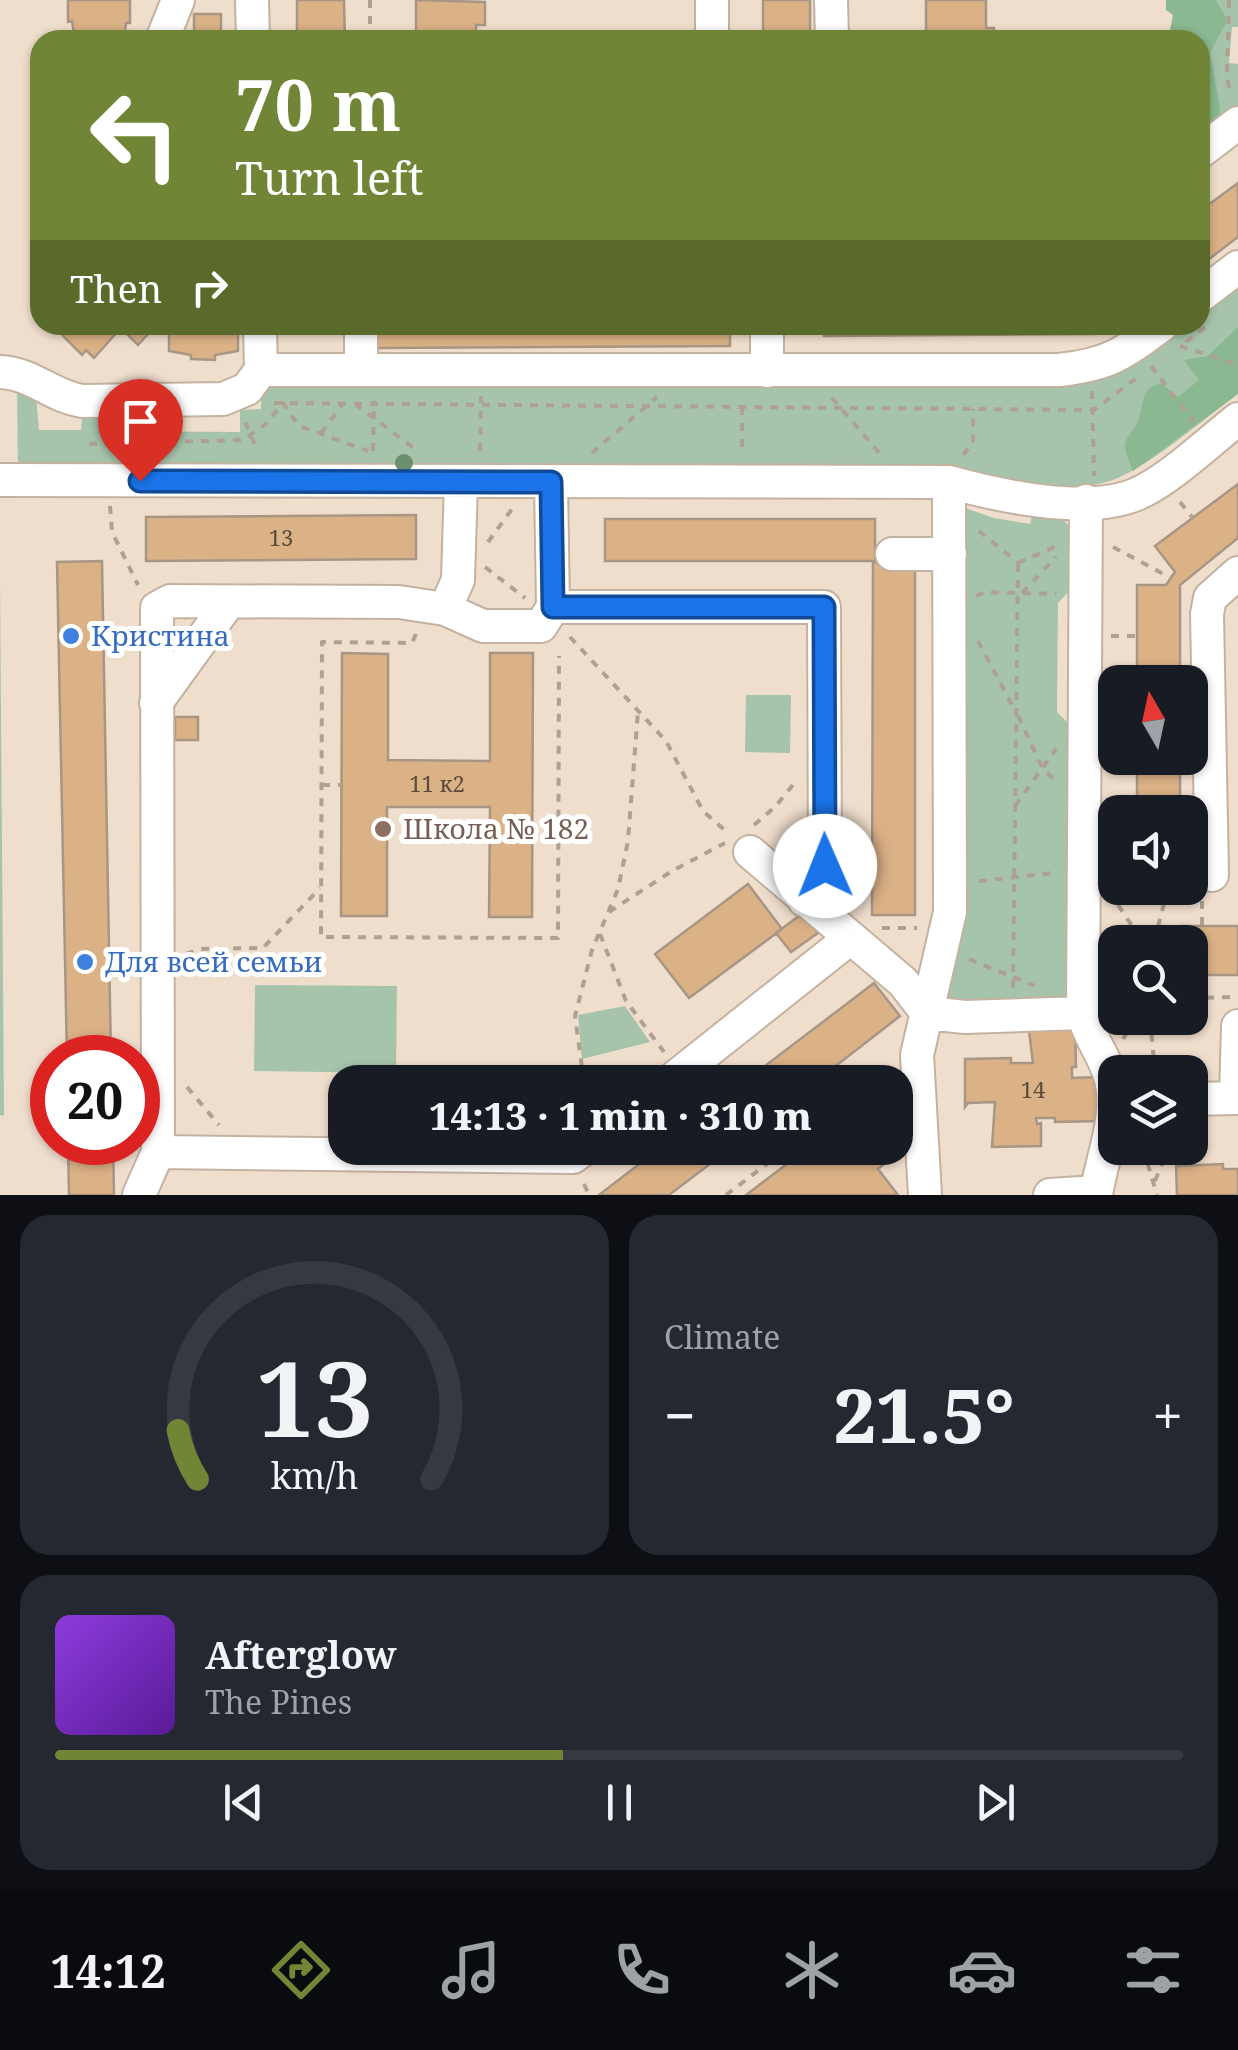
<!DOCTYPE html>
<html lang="en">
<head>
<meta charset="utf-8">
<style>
	body { margin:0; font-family:"Noto Serif",serif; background:#242831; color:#f1f3f6; height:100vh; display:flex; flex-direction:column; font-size:38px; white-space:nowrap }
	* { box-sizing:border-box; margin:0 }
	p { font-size:32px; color:#9ea1a6 }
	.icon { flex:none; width:55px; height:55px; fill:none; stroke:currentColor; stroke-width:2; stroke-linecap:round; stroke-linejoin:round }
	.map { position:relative; height:1195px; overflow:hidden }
	.sheet { display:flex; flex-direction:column; gap:20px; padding:20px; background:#0d0f14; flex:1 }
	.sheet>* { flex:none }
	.top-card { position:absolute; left:30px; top:30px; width:1180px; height:305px; border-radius:30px; box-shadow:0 2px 8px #0004; background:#718536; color:#fff; overflow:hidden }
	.needle { width:65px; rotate:351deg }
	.controls { position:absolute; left:1098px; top:665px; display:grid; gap:20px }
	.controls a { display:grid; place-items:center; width:110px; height:110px; border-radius:20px; background:#171b24; box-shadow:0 2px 8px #0004; font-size:50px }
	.speed { position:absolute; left:30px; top:1035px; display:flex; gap:20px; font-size:50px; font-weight:700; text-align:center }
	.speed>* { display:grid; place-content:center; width:130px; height:130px; border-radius:50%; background:#171b24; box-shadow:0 2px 8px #0004; line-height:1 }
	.speed .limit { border:15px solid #d22; background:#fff; color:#111 }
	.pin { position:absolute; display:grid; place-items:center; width:85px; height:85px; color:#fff; margin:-102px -42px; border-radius:50% 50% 50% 0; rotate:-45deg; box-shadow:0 0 10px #0007 }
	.pin .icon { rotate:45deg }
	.me { position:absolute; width:110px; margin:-55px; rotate:359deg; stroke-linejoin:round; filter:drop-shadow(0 0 8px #0008) }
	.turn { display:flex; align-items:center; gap:35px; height:210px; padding:0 40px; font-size:45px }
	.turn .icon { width:130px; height:130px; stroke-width:2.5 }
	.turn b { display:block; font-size:70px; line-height:85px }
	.then { display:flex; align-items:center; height:95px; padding:0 40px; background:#0003; gap:20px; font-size:38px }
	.big { font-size:75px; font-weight:800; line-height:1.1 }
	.sheet .tile { flex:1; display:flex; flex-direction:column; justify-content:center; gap:15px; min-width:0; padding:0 35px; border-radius:30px; background:#242831 }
	.sheet .dial { align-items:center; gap:0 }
	.dial svg { height:260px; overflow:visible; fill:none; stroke:#363941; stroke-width:7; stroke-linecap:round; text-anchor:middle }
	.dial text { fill:#f1f3f6; stroke:none }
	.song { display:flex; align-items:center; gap:30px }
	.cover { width:120px; height:120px; border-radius:15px; background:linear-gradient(135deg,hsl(270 70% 55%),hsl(270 70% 35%)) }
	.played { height:10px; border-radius:5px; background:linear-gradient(90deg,#718536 45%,#363941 45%) }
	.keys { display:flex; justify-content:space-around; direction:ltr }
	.heat { display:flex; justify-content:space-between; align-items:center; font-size:55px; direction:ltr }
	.sheet .tiles { flex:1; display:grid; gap:20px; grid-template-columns:1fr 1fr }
	.tile:last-child { grid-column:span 2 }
	.trip { position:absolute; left:328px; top:1065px; width:585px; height:100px; border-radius:30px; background:#171b24; box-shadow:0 2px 8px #0004; font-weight:800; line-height:100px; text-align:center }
	.tab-bar { display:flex; height:160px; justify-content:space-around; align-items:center; background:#090b0e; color:#9ea1a6 }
	.tab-bar .icon { width:70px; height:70px }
	.tab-bar .active { color:#718536 }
	.tab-bar b { font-size:45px; color:#f1f3f6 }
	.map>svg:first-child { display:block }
	.green { fill:#a6c4ab }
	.forest { fill:#89b891 }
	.building { fill:#dbb186; stroke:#a79686; stroke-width:2.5 }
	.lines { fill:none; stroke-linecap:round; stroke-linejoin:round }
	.minor-casing { stroke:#c4b2a1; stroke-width:36 }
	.path { stroke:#aea093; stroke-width:4; stroke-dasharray:8 8; stroke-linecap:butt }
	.minor { stroke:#fff; stroke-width:32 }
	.tree { fill:#6c906d }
	.route-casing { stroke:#114b97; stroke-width:25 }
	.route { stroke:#1a73e8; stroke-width:18 }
	.shop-dot { fill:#3f7fe0; stroke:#fff; stroke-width:4 }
	.education-dot { fill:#8d6e63; stroke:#fff; stroke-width:4 }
	.labels { text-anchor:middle; stroke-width:10; stroke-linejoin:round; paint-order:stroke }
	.number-label { font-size:22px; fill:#594a3a }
	.shop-label { font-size:28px; fill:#366cbe; stroke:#fff; text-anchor:start }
	.education-label { font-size:28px; fill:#785e54; stroke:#fff; text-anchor:start }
</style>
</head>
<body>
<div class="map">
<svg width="1238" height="1195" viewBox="0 0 1238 1195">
	<rect width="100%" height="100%" fill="#f0decd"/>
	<path class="green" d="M1216 0H1238V27H1232L1229 63 1238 64V110L1219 125 1210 53 1228 20Z
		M1238 278V394C1203 419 1149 468 1110 481 1061 496 1005 478 957 468L18 473 17 386 36 396 39 430H81L82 417 114 416V431L240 432V410L261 409V378L1059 377 1176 325H1200V307Z
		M954 504 994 518 1030 524 1033 510 1062 518 1071 529 1074 586 1058 603 1057 712 1073 728 1070 999 938 1003Z
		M0 575 4 1116 0 1115Z
		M746 695H791L790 753 745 752Z
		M255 985 397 986 396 1073 254 1071Z
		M625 1006 650 1042 582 1059 578 1015Z"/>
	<path class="forest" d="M1166 0H1216L1228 20 1210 53 1220 108 1219 125 1200 140V40H1168L1173 15 1166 10Z
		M1238 327V394L1133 471C1130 463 1125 454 1125 446 1126 436 1133 432 1137 423 1145 407 1138 389 1161 383L1178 397 1199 380 1184 360 1208 356Z"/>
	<path class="building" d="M68 0H130V23H126L125 34H99V40H75L72 21 68 22Z
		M297 0H344L345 40H297Z
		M416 0 485 2V25H476V40H416Z
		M763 0H810V40H763Z
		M926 0H986V28H994V40H937V35H926Z
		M194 14H221V39H194Z
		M1238 183V237L1200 266V211Z
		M61 325H232V331H238V351L215 355V360L191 359V355L169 351V333L151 331 138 345 121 328 94 358 86 350 82 355 65 338 61 333 65 329Z
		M377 325H730V346L377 348Z
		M824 325H1093L1094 334 824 336Z
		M1238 484V538L1180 585V682H1137V585H1166L1175 572 1155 546Z
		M416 515V559L146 561V517Z
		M605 519H875V562H915V915H872L873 561H605Z
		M102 561 111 1058H67L57 562Z
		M342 653 388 654V760L490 761V653H533L532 917H489L490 807H387V916H341Z
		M175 717H198V740H175Z
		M1137 758H1180V812H1137Z
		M748 884 782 929 689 998 655 954Z
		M803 913 818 933 791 952 776 933Z
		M1182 926H1238V975H1190V942H1171V932H1182Z
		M874 983 900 1016 815 1082H744Z
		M1075 1022 1076 1067H1072V1078L1098 1077 1102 1121 1055 1122V1118H1036L1037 1124 1041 1123V1146L992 1147 995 1102 968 1103 965 1107V1059L1011 1058V1063H1033L1028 1023Z
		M895 1104 911 1127 912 1141 878 1169 898 1195H746L808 1148H895Z
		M68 1142H113L114 1195H69Z
		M660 1148H731L669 1195H599Z
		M1223 1164V1169H1238V1195H1177L1176 1166Z"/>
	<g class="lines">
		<g class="minor-casing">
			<path id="minor" d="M252 0 253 40
				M712 0V40
				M831 0 832 40
				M162 40 178 0
				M1200 152 1238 123
				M1200 296 1238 267
				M361 325V369
				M767 325V371
				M261 370H1059C1108 365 1123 354 1162 325
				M0 372C32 373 51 396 82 401L223 399 247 389 261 370 260 325
				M0 480 949 482C1000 496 1089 516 1139 493 1170 479 1210 441 1238 419
				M1086 501 1083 1013C1088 1037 1105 1055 1111 1079 1120 1118 1102 1156 1096 1195
				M892 554H950
				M553 607H824L825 866 818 886 804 900
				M445 609 458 580 461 481
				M156 703 229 602
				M750 852 903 982 927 1013 965 1017 1083 1013
				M1212 875 1207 614 1210 598 1238 573
				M1084 878 1115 876
				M669 1082 849 939
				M1236 1098 1238 1026
				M1190 1099 1238 1098
				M158 1152 573 1157 585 1148
				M139 1195 158 1152 157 608 170 601 399 602 445 609 483 626H541L553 607 551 482
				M925 1195 917 1055 950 912 949 482
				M1050 1195 1096 1192"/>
		</g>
		<path class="path" d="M1229 0 1227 78 1231 95
			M370 40V0
			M809 325V341
			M1186 342 1210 323
			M1180 346 1238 365
			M1151 366 1194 422
			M1092 391 1094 476
			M832 398 881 455
			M274 403 1094 410 1138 377
			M355 404 419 452
			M742 407V452
			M245 422 257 450
			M321 433 342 405
			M89 444 243 440 266 424 283 403 299 426 368 451
			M373 451 374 401
			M480 451 481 396
			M116 453 124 429
			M592 453 657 397
			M963 455 973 443V409
			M1180 502 1193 518
			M110 506 112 532 138 585
			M979 531 1018 563
			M488 542 512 509
			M1113 547 1171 578
			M1018 563 1059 545
			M485 567 525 598
			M1022 593 1056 557
			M976 596 985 592 1056 594
			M416 634 412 643 322 642 321 937 558 938 559 656
			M1111 636H1137
			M570 637 666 741 703 811 729 834
			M978 641 1013 707
			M1018 716 1042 767 1055 781
			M322 785H342
			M1015 806 1056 749
			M1112 808H1137
			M754 825 775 807 796 781
			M979 881 1054 873
			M1202 901V926
			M1118 905 1143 942
			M609 912 672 871 725 843
			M882 928H917
			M600 934 626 1001 664 1052
			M1154 942 1168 888
			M186 954 200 949 263 948 320 888
			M969 959 1035 986
			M1013 988 1018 563
			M1190 998 1233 997
			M1150 1018 1155 1072
			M1123 1039 1136 1018
			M584 1082 575 1016 592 950 618 889 628 841 638 711
			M873 1082 889 1070
			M187 1087 219 1125
			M1143 1148 1157 1195
			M1155 1181 1164 1159 1163 1148
			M584 1184 589 1195
			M726 1195 788 1148"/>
		<use href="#minor" class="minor"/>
	</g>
	<circle class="tree" cx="404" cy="463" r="9"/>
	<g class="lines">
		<g class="route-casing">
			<path id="route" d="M140 481 551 482 553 607H824L825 866"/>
		</g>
		<use href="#route" class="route"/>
	</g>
	<g class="shop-dot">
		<circle cx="71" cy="636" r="10"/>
		<circle cx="85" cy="962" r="10"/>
	</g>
	<circle class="education-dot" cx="383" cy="829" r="10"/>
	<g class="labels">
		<g class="number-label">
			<text x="281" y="546">13</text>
			<text x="437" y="792">11 к2</text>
			<text x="1033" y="1098">14</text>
		</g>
		<g class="shop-label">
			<text x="91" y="646">Кристина</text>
			<text x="105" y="972">Для всей семьи</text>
		</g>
		<g class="education-label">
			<text x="403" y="839">Школа № 182</text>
		</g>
	</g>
</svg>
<div class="controls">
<a><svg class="needle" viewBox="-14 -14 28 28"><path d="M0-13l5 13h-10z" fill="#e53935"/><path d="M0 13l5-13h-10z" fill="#9ea1a6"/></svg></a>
<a><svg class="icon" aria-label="sound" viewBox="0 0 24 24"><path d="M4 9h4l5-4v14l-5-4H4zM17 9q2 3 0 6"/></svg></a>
<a><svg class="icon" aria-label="search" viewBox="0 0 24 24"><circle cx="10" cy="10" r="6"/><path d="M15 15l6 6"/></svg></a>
<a><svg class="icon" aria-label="layers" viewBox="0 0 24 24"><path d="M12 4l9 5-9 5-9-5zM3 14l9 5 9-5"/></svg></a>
</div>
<div class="speed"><div class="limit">20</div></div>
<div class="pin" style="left:140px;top:481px;background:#d93025"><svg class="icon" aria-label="arrive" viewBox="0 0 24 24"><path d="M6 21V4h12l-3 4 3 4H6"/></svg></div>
<svg class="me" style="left:825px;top:866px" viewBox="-20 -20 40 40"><circle r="19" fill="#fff"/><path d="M0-13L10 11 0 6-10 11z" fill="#1a73e8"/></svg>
<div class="trip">14:13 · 1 min · 310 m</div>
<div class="top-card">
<div class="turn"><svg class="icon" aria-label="left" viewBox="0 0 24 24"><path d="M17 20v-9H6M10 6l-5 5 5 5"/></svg><div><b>70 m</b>Turn left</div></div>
<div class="then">Then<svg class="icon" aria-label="right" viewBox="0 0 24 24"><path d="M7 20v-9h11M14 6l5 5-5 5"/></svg></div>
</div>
</div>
<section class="sheet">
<div class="tiles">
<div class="tile dial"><svg viewBox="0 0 100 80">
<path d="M14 69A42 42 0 1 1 86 69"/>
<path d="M14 69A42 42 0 0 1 8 54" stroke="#718536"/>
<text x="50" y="56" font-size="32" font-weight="700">13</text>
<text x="50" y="72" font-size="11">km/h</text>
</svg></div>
<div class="tile"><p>Climate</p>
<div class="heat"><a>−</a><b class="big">21.5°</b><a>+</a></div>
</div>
<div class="tile">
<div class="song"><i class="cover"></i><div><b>Afterglow</b><p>The Pines</p></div></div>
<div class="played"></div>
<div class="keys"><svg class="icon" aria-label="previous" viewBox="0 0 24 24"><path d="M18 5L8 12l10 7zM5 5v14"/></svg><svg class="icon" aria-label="pause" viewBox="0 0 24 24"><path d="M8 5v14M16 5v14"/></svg><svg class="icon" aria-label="next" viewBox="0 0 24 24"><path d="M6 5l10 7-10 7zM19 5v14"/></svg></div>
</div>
</div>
</section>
<nav class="tab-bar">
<b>14:12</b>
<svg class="icon active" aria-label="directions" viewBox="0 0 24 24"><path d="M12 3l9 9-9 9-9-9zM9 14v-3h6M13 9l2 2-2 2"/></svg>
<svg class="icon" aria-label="music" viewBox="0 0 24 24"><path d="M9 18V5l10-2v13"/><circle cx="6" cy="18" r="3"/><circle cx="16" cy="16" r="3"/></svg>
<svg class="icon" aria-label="phone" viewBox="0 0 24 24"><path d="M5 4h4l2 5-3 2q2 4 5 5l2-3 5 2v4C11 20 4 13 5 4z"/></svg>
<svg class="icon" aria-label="climate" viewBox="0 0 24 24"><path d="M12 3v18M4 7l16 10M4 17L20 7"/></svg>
<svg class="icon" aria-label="car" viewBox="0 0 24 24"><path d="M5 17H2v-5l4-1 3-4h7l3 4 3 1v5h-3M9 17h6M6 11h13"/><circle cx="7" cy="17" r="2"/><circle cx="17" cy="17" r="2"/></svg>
<svg class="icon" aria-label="filters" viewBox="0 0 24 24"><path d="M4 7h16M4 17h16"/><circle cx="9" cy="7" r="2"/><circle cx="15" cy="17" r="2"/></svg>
</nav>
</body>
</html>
